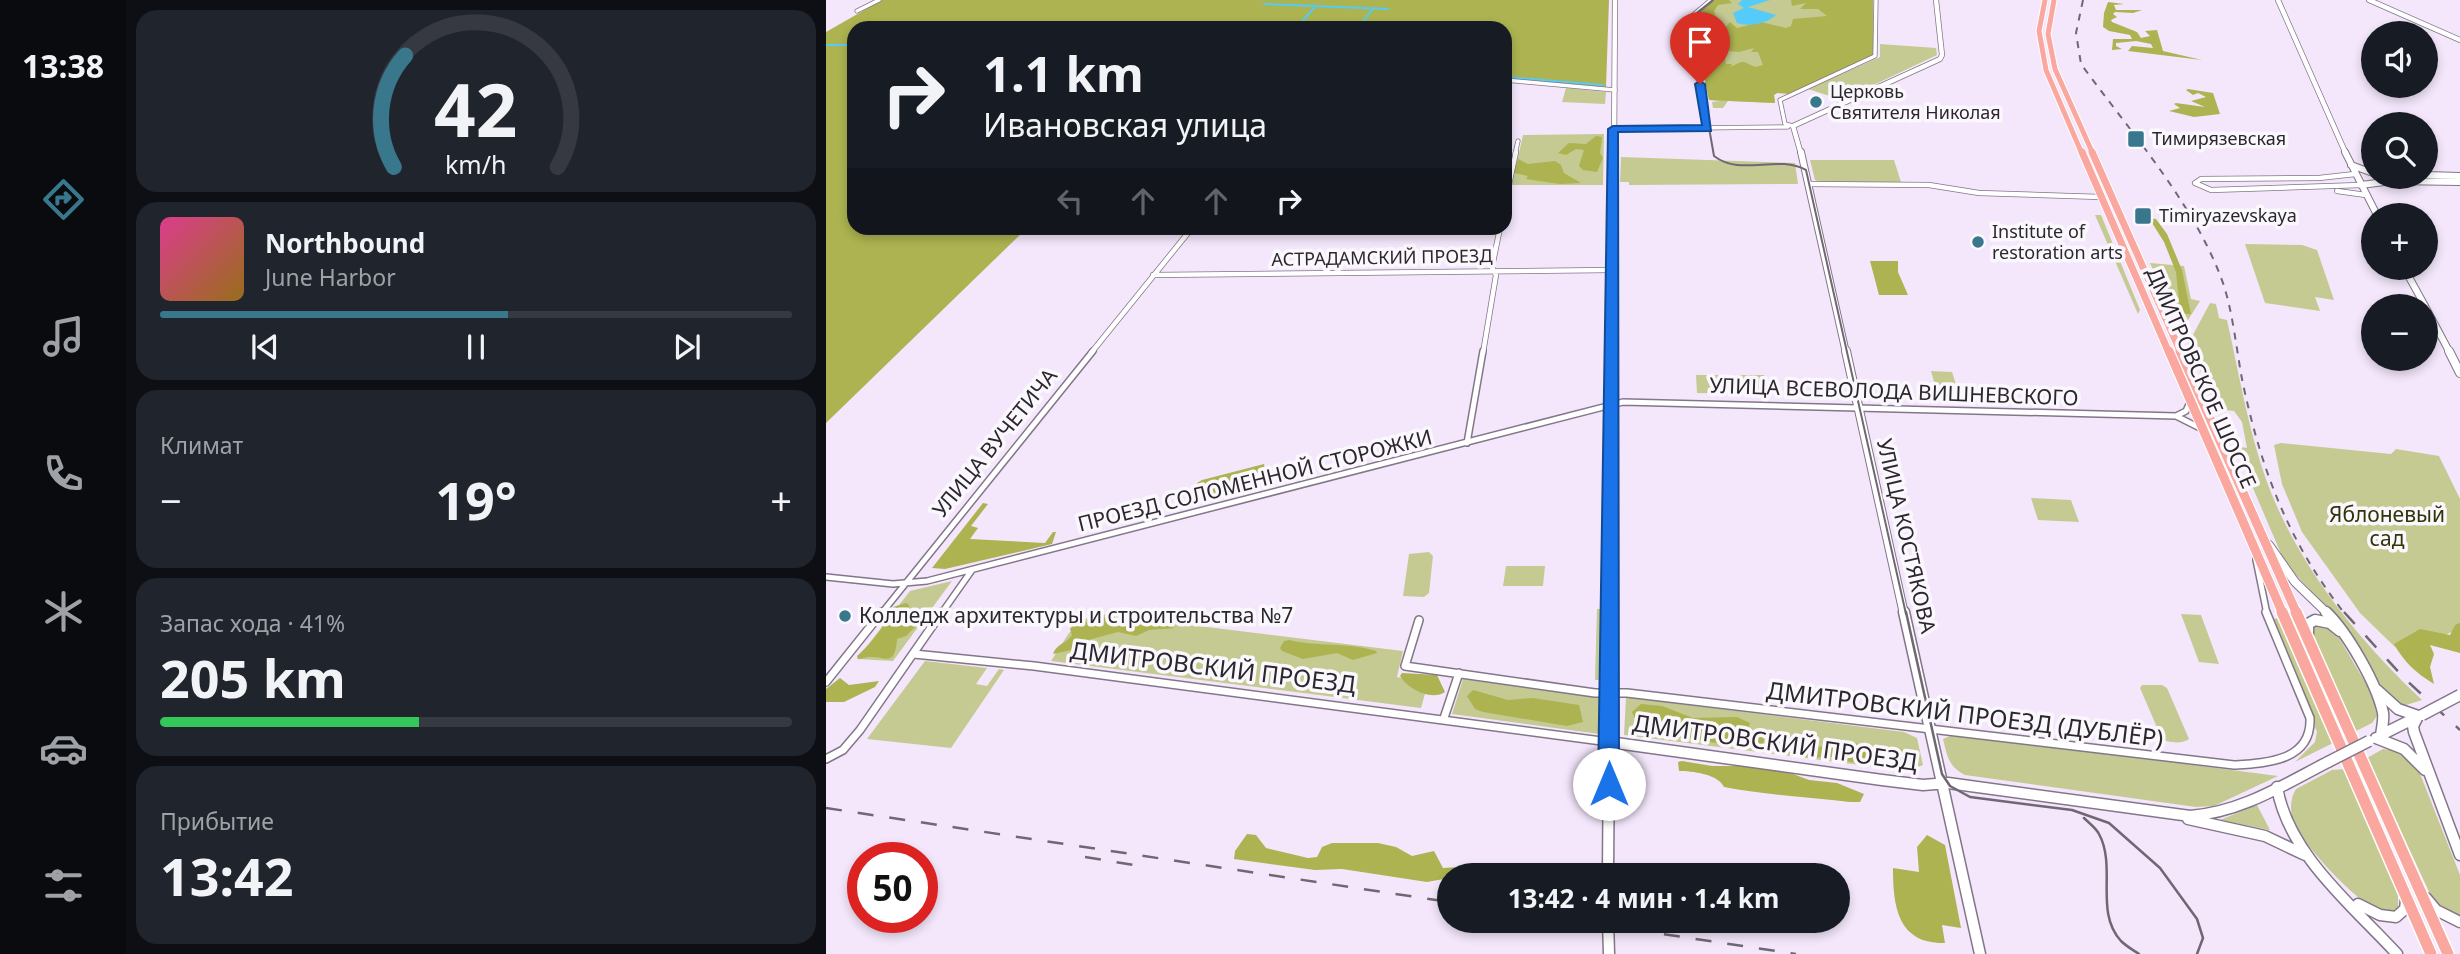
<!DOCTYPE html>
<html lang="ru">
<head>
<meta charset="utf-8">
<style>
	body { margin:0; font-family:"Noto Sans",sans-serif; background:#20242c; color:#f1f3f6; height:100vh; display:flex; flex-direction:column; font-size:26px; white-space:nowrap }
	* { box-sizing:border-box; margin:0 }
	p { font-size:23px; color:#9ea1a6 }
	.icon { flex:none; width:38px; height:38px; fill:none; stroke:currentColor; stroke-width:2; stroke-linecap:round; stroke-linejoin:round }
	.map { position:relative; flex:1; overflow:hidden }
	.drawer { display:flex; flex-direction:column; gap:10px; padding:10px; background:#0d0f14; width:700px }
	.drawer>* { flex:none }
	.guide { position:absolute; left:21px; top:21px; width:665px; height:214px; border-radius:21px; box-shadow:0 4px 10px #0003; background:#171b24; color:#f1f3f6; overflow:hidden }
	.tools { position:absolute; left:1535px; top:21px; display:grid; gap:14px }
	.tools a { display:grid; place-items:center; width:77px; height:77px; border-radius:50%; background:#171b24; box-shadow:0 4px 10px #0003; font-size:35px }
	.speed { position:absolute; left:21px; top:842px; display:flex; gap:14px; font-size:35px; font-weight:700; text-align:center }
	.speed>* { display:grid; place-content:center; width:91px; height:91px; border-radius:50%; background:#171b24; box-shadow:0 4px 10px #0003; line-height:1 }
	.speed .limit { border:10px solid #d22; background:#fff; color:#111 }
	.pin { position:absolute; display:grid; place-items:center; width:60px; height:60px; color:#fff; margin:-72px -30px; border-radius:50% 50% 50% 0; rotate:-45deg; box-shadow:0 0 7px #0007 }
	.pin .icon { rotate:45deg }
	.me { position:absolute; width:77px; margin:-38px; rotate:0deg; stroke-linejoin:round; filter:drop-shadow(0 0 5px #0008) }
	.turn { display:flex; align-items:center; gap:24px; height:147px; padding:0 21px; font-size:32px }
	.turn .icon { width:91px; height:91px; stroke-width:2.5 }
	.turn b { display:block; font-size:49px; line-height:60px }
	.lanes { display:flex; align-items:center; height:66px; padding:0 21px; background:#0003; justify-content:center; gap:35px; direction:ltr }
	.lanes .off { opacity:.35 }
	.big { font-size:52px; font-weight:700; line-height:1.1 }
	.drawer .widget { flex:1; display:flex; flex-direction:column; justify-content:center; gap:10px; min-width:0; padding:0 24px; border-radius:21px; background:#20242c }
	.drawer .dial { align-items:center; gap:0 }
	.dial svg { height:182px; overflow:visible; fill:none; stroke:#363941; stroke-width:7; stroke-linecap:round; text-anchor:middle }
	.dial text { fill:#f1f3f6; stroke:none }
	.song { display:flex; align-items:center; gap:21px }
	.cover { width:84px; height:84px; border-radius:10px; background:linear-gradient(135deg,hsl(330 70% 55%),hsl(40 70% 35%)) }
	.played { height:7px; border-radius:4px; background:linear-gradient(90deg,#38778c 55%,#363941 55%) }
	.keys { display:flex; justify-content:space-around; direction:ltr }
	.heat { display:flex; justify-content:space-between; align-items:center; font-size:38px; direction:ltr }
	.charge { height:10px; border-radius:5px; background:linear-gradient(90deg,#34c759 41%,#363941 0) }
	.trip { position:absolute; left:611px; top:863px; width:413px; height:70px; border-radius:35px; background:#171b24; box-shadow:0 4px 10px #0003; font-weight:700; line-height:70px; text-align:center }
	main { display:flex; flex:1; min-height:0 }
	.menu { display:flex; flex-direction:column; width:126px; justify-content:space-around; align-items:center; background:#090b0e; color:#9ea1a6 }
	.menu .icon { width:49px; height:49px }
	.menu .selected { color:#38778c }
	.menu b { font-size:32px; color:#f1f3f6 }
	.map>svg:first-child { display:block }
	.green { fill:#c4ca92 }
	.forest { fill:#acb350; fill-rule:evenodd }
	.water { fill:#54cbf9 }
	.lines { fill:none; stroke-linecap:round; stroke-linejoin:round }
	.stream { stroke:#54cbf9; stroke-width:2 }
	.street-far3-casing { stroke:#837689; stroke-width:5 }
	.street-far2-casing { stroke:#837689; stroke-width:6 }
	.street-far1-casing { stroke:#837689; stroke-width:8 }
	.street-casing { stroke:#837689; stroke-width:10 }
	.secondary-far3-casing { stroke:#837689; stroke-width:6 }
	.secondary-far2-casing { stroke:#837689; stroke-width:8 }
	.secondary-far1-casing { stroke:#837689; stroke-width:10 }
	.secondary-casing { stroke:#837689; stroke-width:13 }
	.primary-far3-casing { stroke:#fff; stroke-width:7 }
	.primary-far2-casing { stroke:#fff; stroke-width:9 }
	.primary-far1-casing { stroke:#fff; stroke-width:11 }
	.primary-casing { stroke:#fff; stroke-width:14 }
	.street-far3 { stroke:#fff; stroke-width:3.5 }
	.street-far2 { stroke:#fff; stroke-width:4.5 }
	.street-far1 { stroke:#fff; stroke-width:5 }
	.street { stroke:#fff; stroke-width:7 }
	.secondary-far3 { stroke:#fff; stroke-width:4.5 }
	.secondary-far2 { stroke:#fff; stroke-width:6 }
	.secondary-far1 { stroke:#fff; stroke-width:8 }
	.secondary { stroke:#fff; stroke-width:10 }
	.primary-far3 { stroke:#faa79f; stroke-width:5 }
	.primary-far2 { stroke:#faa79f; stroke-width:7 }
	.primary-far1 { stroke:#faa79f; stroke-width:9 }
	.primary { stroke:#faa79f; stroke-width:11 }
	.tram-far1 { stroke:#6f6873; stroke-width:2 }
	.tram { stroke:#6f6873; stroke-width:2.5 }
	.rail-far1 { stroke:#6f6873; stroke-width:2; stroke-dasharray:7 7; stroke-linecap:butt }
	.rail { stroke:#6f6873; stroke-width:2.5; stroke-dasharray:16 16; stroke-linecap:butt }
	.secondary-bridge-casing { stroke:#837689; stroke-width:13; stroke-linecap:butt }
	.secondary-bridge { stroke:#fff; stroke-width:10 }
	.route { fill:#1a73e8; stroke:#114b97; stroke-width:2 }
	.poi-dot { fill:#38778c; stroke:#fbf8fd; stroke-width:2.5 }
	.labels { text-anchor:middle; stroke-width:7; stroke-linejoin:round; paint-order:stroke }
	.far-poi-label { font-size:18px; fill:#2c272e; stroke:#fbf8fd; text-anchor:start }
	.far-street-label { font-size:18px; fill:#2c272e; stroke:#fbf8fd }
	.street-label { font-size:21px; fill:#2c272e; stroke:#fbf8fd }
	.park-label { font-size:21px; fill:#313409; stroke:#fbf8fd }
	.poi-label { font-size:21px; fill:#2c272e; stroke:#fbf8fd; text-anchor:start }
	.near-street-label { font-size:24px; fill:#2c272e; stroke:#fbf8fd }
</style>
</head>
<body>
<main>
<nav class="menu">
<b>13:38</b>
<svg class="icon selected" aria-label="directions" viewBox="0 0 24 24"><path d="M12 3l9 9-9 9-9-9zM9 14v-3h6M13 9l2 2-2 2"/></svg>
<svg class="icon" aria-label="music" viewBox="0 0 24 24"><path d="M9 18V5l10-2v13"/><circle cx="6" cy="18" r="3"/><circle cx="16" cy="16" r="3"/></svg>
<svg class="icon" aria-label="phone" viewBox="0 0 24 24"><path d="M5 4h4l2 5-3 2q2 4 5 5l2-3 5 2v4C11 20 4 13 5 4z"/></svg>
<svg class="icon" aria-label="climate" viewBox="0 0 24 24"><path d="M12 3v18M4 7l16 10M4 17L20 7"/></svg>
<svg class="icon" aria-label="car" viewBox="0 0 24 24"><path d="M5 17H2v-5l4-1 3-4h7l3 4 3 1v5h-3M9 17h6M6 11h13"/><circle cx="7" cy="17" r="2"/><circle cx="17" cy="17" r="2"/></svg>
<svg class="icon" aria-label="filters" viewBox="0 0 24 24"><path d="M4 7h16M4 17h16"/><circle cx="9" cy="7" r="2"/><circle cx="15" cy="17" r="2"/></svg>
</nav>
<section class="drawer">
<div class="widget dial"><svg viewBox="0 0 100 80">
<path d="M14 69A42 42 0 1 1 86 69"/>
<path d="M14 69A42 42 0 0 1 19 20" stroke="#38778c"/>
<text x="50" y="56" font-size="32" font-weight="700">42</text>
<text x="50" y="72" font-size="11">km/h</text>
</svg></div>
<div class="widget">
<div class="song"><i class="cover"></i><div><b>Northbound</b><p>June Harbor</p></div></div>
<div class="played"></div>
<div class="keys"><svg class="icon" aria-label="previous" viewBox="0 0 24 24"><path d="M18 5L8 12l10 7zM5 5v14"/></svg><svg class="icon" aria-label="pause" viewBox="0 0 24 24"><path d="M8 5v14M16 5v14"/></svg><svg class="icon" aria-label="next" viewBox="0 0 24 24"><path d="M6 5l10 7-10 7zM19 5v14"/></svg></div>
</div>
<div class="widget"><p>Климат</p>
<div class="heat"><a>−</a><b class="big">19°</b><a>+</a></div>
</div>
<div class="widget"><p>Запас хода · 41%</p><b class="big">205 km</b><div class="charge"></div></div>
<div class="widget"><p>Прибытие</p><b class="big">13:42</b></div>
</section>
<div class="map">
<svg width="1634" height="954" viewBox="0 0 1634 954">
	<rect width="100%" height="100%" fill="#f4e7fc"/>
	<path class="green" d="M888 0H1047V55L965 94 951 93 948 95 949 103 902 101 897 108H887L886 102 894 101 883 100 868 26 874 10Z
		M1054 44 1110 48 1111 55 1016 100 982 89 1054 57Z
		M740 88 780 92 779 104 736 102Z
		M778 134 777 185H686L697 135Z
		M795 157 969 163 972 184 803 185V182H794Z
		M984 160H1068L1075 182H993L989 180Z
		M1269 215H1275L1314 310 1312 314Z
		M1419 244 1476 245 1491 250 1508 300 1489 297 1494 311 1439 303Z
		M1324 263 1358 266 1365 299 1374 301 1357 328H1354Z
		M1384 303 1390 304 1393 318 1401 320C1414 378 1424 440 1446 495 1478 573 1535 643 1596 700L1577 706 1560 696 1534 650 1506 612 1464 569 1456 556 1409 446 1421 448 1416 422 1408 411 1392 409 1362 344Z
		M1105 371 1126 372 1135 400H1113Z
		M870 375H938L940 394 871 393Z
		M1455 443 1565 454 1570 449 1613 456 1634 499V628L1584 652 1569 647 1534 613 1476 532 1456 484 1448 445Z
		M1205 498 1245 500 1253 522 1212 520Z
		M603 552 607 556 603 593 598 597 577 596 583 554Z
		M680 566H719L717 586H677Z
		M126 581 67 661 31 659 84 591Z
		M771 609H779L777 680H769Z
		M267 613 577 651 571 677 602 683 595 708 225 661 243 633Z
		M1355 614 1375 615 1393 664 1373 662Z
		M1450 618 1455 621 1507 743 1469 762 1489 742 1491 732 1447 620Z
		M1492 623 1509 631 1546 694 1551 716 1546 723 1530 731 1485 631 1487 624Z
		M99 661 161 668 150 684 161 686 173 669 178 670 125 748 41 739Z
		M637 679 771 697 776 700 775 731 773 734 626 714Z
		M1316 685H1336L1341 688 1363 739C1357 744 1342 743 1336 739L1314 688Z
		M800 697 1078 732 1091 738 1097 765 1082 771 798 735Z
		M1128 734 1452 776 1388 806 1370 807 1139 775C1123 767 1121 756 1117 739Z
		M1557 749 1574 751 1591 766 1634 875V918L1615 909 1605 896 1541 758Z
		M1519 769 1572 892V908C1568 911 1563 913 1557 912 1536 909 1473 841 1467 820 1464 810 1464 798 1470 789L1506 770Z
		M1431 805 1444 830 1394 820Z"/>
	<path class="forest" d="M56 0H783L780 87 679 78V28H28V228H201L0 423V32Z
		M888 0H903L906 3 892 5 888 11 890 17 879 26 897 30 904 22 911 28 935 22 960 28 965 26 967 19 1001 16 992 9H974L980 3 966 6 965 0H1047V55L965 94 951 93 948 95 949 103 883 100 868 26 869 16ZM886 44 901 51 913 52 928 48 925 52H932L937 65 929 67C917 62 919 59 905 67L906 64H900L898 53 881 56 880 46Z
		M1282 2 1298 4 1288 5 1290 10H1316L1307 13 1289 12 1287 14 1291 17 1285 20 1286 22 1311 32 1315 38 1324 36 1319 31 1331 30 1337 51 1376 60 1302 51 1306 46 1327 48 1325 44 1310 41 1290 43V46L1296 49 1286 50 1287 39H1306L1304 35 1283 31 1277 27 1278 13Z
		M1362 89 1387 93 1394 114 1368 117 1343 111 1354 108 1348 104 1350 103 1379 107 1365 101 1380 97 1372 93 1367 95 1360 90Z
		M770 136 776 137 774 153 777 158 771 172 757 170 753 166 758 150 750 149 740 155 732 153 743 143 760 144Z
		M692 159 702 164 729 161 735 165 738 173 755 183 734 184 700 179 702 176 688 173Z
		M1323 218 1330 219 1341 234 1356 270 1365 314H1358L1354 310 1350 272 1338 242Z
		M1072 261V272L1082 295H1053L1044 261Z
		M438 464 439 471 430 473 431 487 377 501 372 498 371 483 376 480Z
		M157 503 162 504 145 526 152 528 144 539 219 543 227 532H230L226 544 119 569 106 568Z
		M80 603 83 605 82 617 93 618V623L80 636 71 639C69 668 59 656 44 657 40 657 36 659 32 659L31 656C45 644 61 623 67 607Z
		M267 615 295 620 316 619 349 628 323 630 310 636 292 632 262 640 246 650 227 654C230 644 241 643 246 635L244 629 249 622H261Z
		M1634 623V653L1604 645 1608 654 1604 667 1608 684C1590 673 1578 662 1568 644L1594 629 1624 635 1629 625Z
		M463 640C490 647 522 642 550 651L551 653 527 660 511 653 477 659 456 651 454 648 458 641Z
		M576 673 611 675 619 692C605 701 582 689 574 676Z
		M14 678 23 685 53 681 49 687 18 702H0V689Z
		M647 690 682 700 707 698 753 705 757 722 741 726 657 712 649 709 641 696Z
		M815 704 836 706 867 718 911 717 924 723 922 730 931 732 938 738 937 748 929 749C890 742 851 738 812 732L806 726 809 719 806 712Z
		M950 739 983 746 1017 748 1019 740C1027 742 1035 745 1042 746 1068 749 1069 738 1088 763L1079 766 1025 762 1002 756 988 758 951 751 946 740Z
		M856 761 886 766H924L967 774 983 780 1011 783 1038 794 1034 802H1024C982 797 939 795 898 787 892 774 866 771 853 771L852 762Z
		M421 834 430 835 440 848 482 858 491 857 496 847 506 843H552L570 847 586 856 608 851 617 868 649 866 680 872 689 870 696 863H713L715 875H623V878L601 882 516 869 489 870 408 859 409 851Z
		M1101 835 1119 845 1135 928 1116 925 1119 943C1072 944 1067 907 1067 868L1093 872 1091 847Z"/>
	<path class="water" d="M916 0H944L922 7 950 15C940 24 924 27 911 23L907 13 918 8 912 4Z"/>
	<g class="lines">
		<path class="stream" d="M438 4 562 9
			M470 28 488 8
			M532 28 546 10
			M585 28 597 22
			M589 28 600 22
			M0 45H28
			M679 77 777 85"/>
		<g class="street-far3-casing">
			<path id="street-far3" d="M31 11 53 0
				M679 80 789 90
				M967 126 959 124 954 100 1049 56 1050 0
				M881 128 864 26 866 16 885 0
				M787 129 962 127
				M689 154 692 141"/>
		</g>
		<g class="street-far2-casing">
			<path id="street-far2" d="M1529 174 1493 178 1375 179 1369 183 1385 190 1535 185
				M982 184 1103 185 1153 193 1275 197
				M1511 191 1540 195
				M679 203 690 152
				M327 275 785 270
				M265 353 366 228
				M657 353 670 275 666 267 674 228"/>
		</g>
		<g class="street-far1-casing">
			<path id="street-far1" d="M1350 416 1360 411 1364 402
				M641 443 657 351
				M1430 560 1441 614
				M0 577 67 584 101 581 797 402 1350 416 1374 428
				M55 614 267 351
				M115 614 146 570"/>
		</g>
		<g class="street-casing">
			<path id="street" d="M593 620 579 666 769 693H801L1408 765C1441 763 1486 761 1484 718L1440 612
				M88 654 208 666 783 742
				M0 682 56 612
				M618 718 633 673
				M0 759 17 750 34 730 116 612"/>
		</g>
		<g class="secondary-far3-casing">
			<path id="secondary-far3" d="M1452 0 1520 154
				M1543 0 1634 40
				M788 154 789 0
				M975 154 967 126 1114 59 1116 55 1110 0"/>
		</g>
		<g class="secondary-far2-casing">
			<path id="secondary-far2" d="M975 152 1020 353
				M1519 152 1551 215
				M1525 165 1547 173
				M1600 175 1634 176
				M1535 185 1566 181 1634 182
				M1578 268 1599 306
				M1600 308 1624 353
				M786 353 788 152"/>
		</g>
		<g class="secondary-far1-casing">
			<path id="secondary-far1" d="M1020 351 1078 614
				M1623 351 1634 373
				M1443 545 1469 582 1502 614
				M784 614 786 351"/>
		</g>
		<g class="secondary-casing">
			<path id="secondary" d="M1078 612 1154 954
				M1500 612C1521 632 1551 684 1557 713 1558 720 1556 728 1555 735
				M1482 634V624L1489 620 1504 623 1514 631
				M1551 690 1572 709 1592 716
				M1592 716 1587 726 1588 732 1634 855
				M1555 735 1591 717
				M1550 738 1578 749 1599 770
				M783 742 1056 780 1097 785 1122 783 1364 816C1416 812 1457 785 1502 762
				M1451 787C1462 854 1527 906 1571 954
				M1362 819 1439 836 1479 855
				M782 875 784 612
				M1600 898 1610 910 1634 922
				M1532 904 1554 915 1570 917 1579 909 1580 900
				M782 920 783 954"/>
		</g>
		<g class="primary-far3-casing">
			<path id="primary-far3" d="M1219 0 1213 31 1220 70 1256 154
				M1228 0 1222 34 1229 69 1267 154"/>
		</g>
		<g class="primary-far2-casing">
			<path id="primary-far2" d="M1256 152 1343 353
				M1266 152 1355 353"/>
		</g>
		<g class="primary-far1-casing">
			<path id="primary-far1" d="M1343 351 1457 614
				M1354 351 1471 614"/>
		</g>
		<g class="primary-casing">
			<path id="primary" d="M1456 612 1605 954
				M1470 612 1622 954"/>
		</g>
		<use href="#street-far3" class="street-far3"/>
		<use href="#street-far2" class="street-far2"/>
		<use href="#street-far1" class="street-far1"/>
		<use href="#street" class="street"/>
		<use href="#secondary-far3" class="secondary-far3"/>
		<use href="#secondary-far2" class="secondary-far2"/>
		<use href="#secondary-far1" class="secondary-far1"/>
		<use href="#secondary" class="secondary"/>
		<use href="#primary-far3" class="primary-far3"/>
		<use href="#primary-far2" class="primary-far2"/>
		<use href="#primary-far1" class="primary-far1"/>
		<use href="#primary" class="primary"/>
		<path class="tram-far1" d="M887 0 867 16 865 26 888 156C915 177 951 154 980 170L1080 614"/>
		<path class="tram" d="M1080 612 1116 774 1124 786 1144 797 1246 810 1283 823 1334 868 1371 919 1377 938 1371 954
			M1258 818C1263 823 1270 828 1273 834 1291 867 1268 912 1295 941 1300 946 1307 950 1313 954"/>
		<path class="rail-far1" d="M1257 0 1250 33 1255 64C1303 130 1365 200 1394 275 1407 307 1410 350 1417 384 1436 472 1463 543 1519 614"/>
		<path class="rail" d="M1518 612 1578 678 1634 730
			M0 808 623 902
			M259 857 308 865
			M701 920 755 928
			M743 920 970 954"/>
		<g class="secondary-bridge-casing">
			<path id="secondary-bridge" d="M1596 715 1634 695
				M1502 762 1543 741"/>
		</g>
		<use href="#secondary-bridge" class="secondary-bridge"/>
	</g>
	<path class="route" d="M874 81 879 84 885 131 792 132 793 784 790 791 783 794 775 791 772 784 782 129 787 126 876 125 869 84Z"/>
	<g class="poi-dot">
		<circle cx="990" cy="102" r="7"/>
		<rect x="1301" y="130" width="18" height="18" rx="3.5"/>
		<rect x="1308" y="207" width="18" height="18" rx="3.5"/>
		<circle cx="1152" cy="242" r="7"/>
		<circle cx="19" cy="616" r="7"/>
	</g>
	<g class="labels">
		<g class="far-poi-label">
			<text x="1004" y="98">Церковь<tspan x="1004" dy="21">Святителя Николая</tspan></text>
			<text x="1326" y="145">Тимирязевская</text>
			<text x="1333" y="222">Timiryazevskaya</text>
			<text x="1166" y="238">Institute of<tspan x="1166" dy="21">restoration arts</tspan></text>
		</g>
		<g class="far-street-label">
			<text transform="translate(556 258) rotate(-1)" y="6">АСТРАДАМСКИЙ ПРОЕЗД</text>
		</g>
		<g class="street-label">
			<text transform="translate(1375 378) rotate(66)" y="7">ДМИТРОВСКОЕ ШОССЕ</text>
			<text transform="translate(1068 392) rotate(2)" y="7">УЛИЦА ВСЕВОЛОДА ВИШНЕВСКОГО</text>
			<text transform="translate(169 443) rotate(-51)" y="7">УЛИЦА ВУЧЕТИЧА</text>
			<text transform="translate(429 481) rotate(-14)" y="7">ПРОЕЗД СОЛОМЕННОЙ СТОРОЖКИ</text>
			<text transform="translate(1080 536) rotate(77)" y="7">УЛИЦА КОСТЯКОВА</text>
		</g>
		<g class="park-label">
			<text x="1561" y="522">Яблоневый<tspan x="1561" dy="24">сад</tspan></text>
		</g>
		<g class="poi-label">
			<text x="33" y="623">Колледж архитектуры и строительства №7</text>
		</g>
		<g class="near-street-label">
			<text transform="translate(387 668) rotate(7)" y="8">ДМИТРОВСКИЙ ПРОЕЗД</text>
			<text transform="translate(1139 715) rotate(7)" y="8">ДМИТРОВСКИЙ ПРОЕЗД (ДУБЛЁР)</text>
			<text transform="translate(949 743) rotate(8)" y="8">ДМИТРОВСКИЙ ПРОЕЗД</text>
		</g>
	</g>
</svg>
<div class="tools">
<a><svg class="icon" aria-label="sound" viewBox="0 0 24 24"><path d="M4 9h4l5-4v14l-5-4H4zM17 9q2 3 0 6"/></svg></a>
<a><svg class="icon" aria-label="search" viewBox="0 0 24 24"><circle cx="10" cy="10" r="6"/><path d="M15 15l6 6"/></svg></a>
<a>+</a>
<a>−</a>
</div>
<div class="speed"><div class="limit">50</div></div>
<div class="pin" style="left:874px;top:84px;background:#d93025"><svg class="icon" aria-label="arrive" viewBox="0 0 24 24"><path d="M6 21V4h12l-3 4 3 4H6"/></svg></div>
<svg class="me" style="left:783px;top:784px" viewBox="-20 -20 40 40"><circle r="19" fill="#fff"/><path d="M0-13L10 11 0 6-10 11z" fill="#1a73e8"/></svg>
<div class="trip">13:42 · 4 мин · 1.4 km</div>
<div class="guide">
<div class="turn"><svg class="icon" aria-label="right" viewBox="0 0 24 24"><path d="M7 20v-9h11M14 6l5 5-5 5"/></svg><div><b>1.1 km</b>Ивановская улица</div></div>
<div class="lanes"><svg class="icon off" aria-label="left" viewBox="0 0 24 24"><path d="M17 20v-9H6M10 6l-5 5 5 5"/></svg><svg class="icon off" aria-label="ahead" viewBox="0 0 24 24"><path d="M12 20V5M6 11l6-6 6 6"/></svg><svg class="icon off" aria-label="ahead" viewBox="0 0 24 24"><path d="M12 20V5M6 11l6-6 6 6"/></svg><svg class="icon" aria-label="right" viewBox="0 0 24 24"><path d="M7 20v-9h11M14 6l5 5-5 5"/></svg></div>
</div>
</div>
</main>
</body>
</html>
